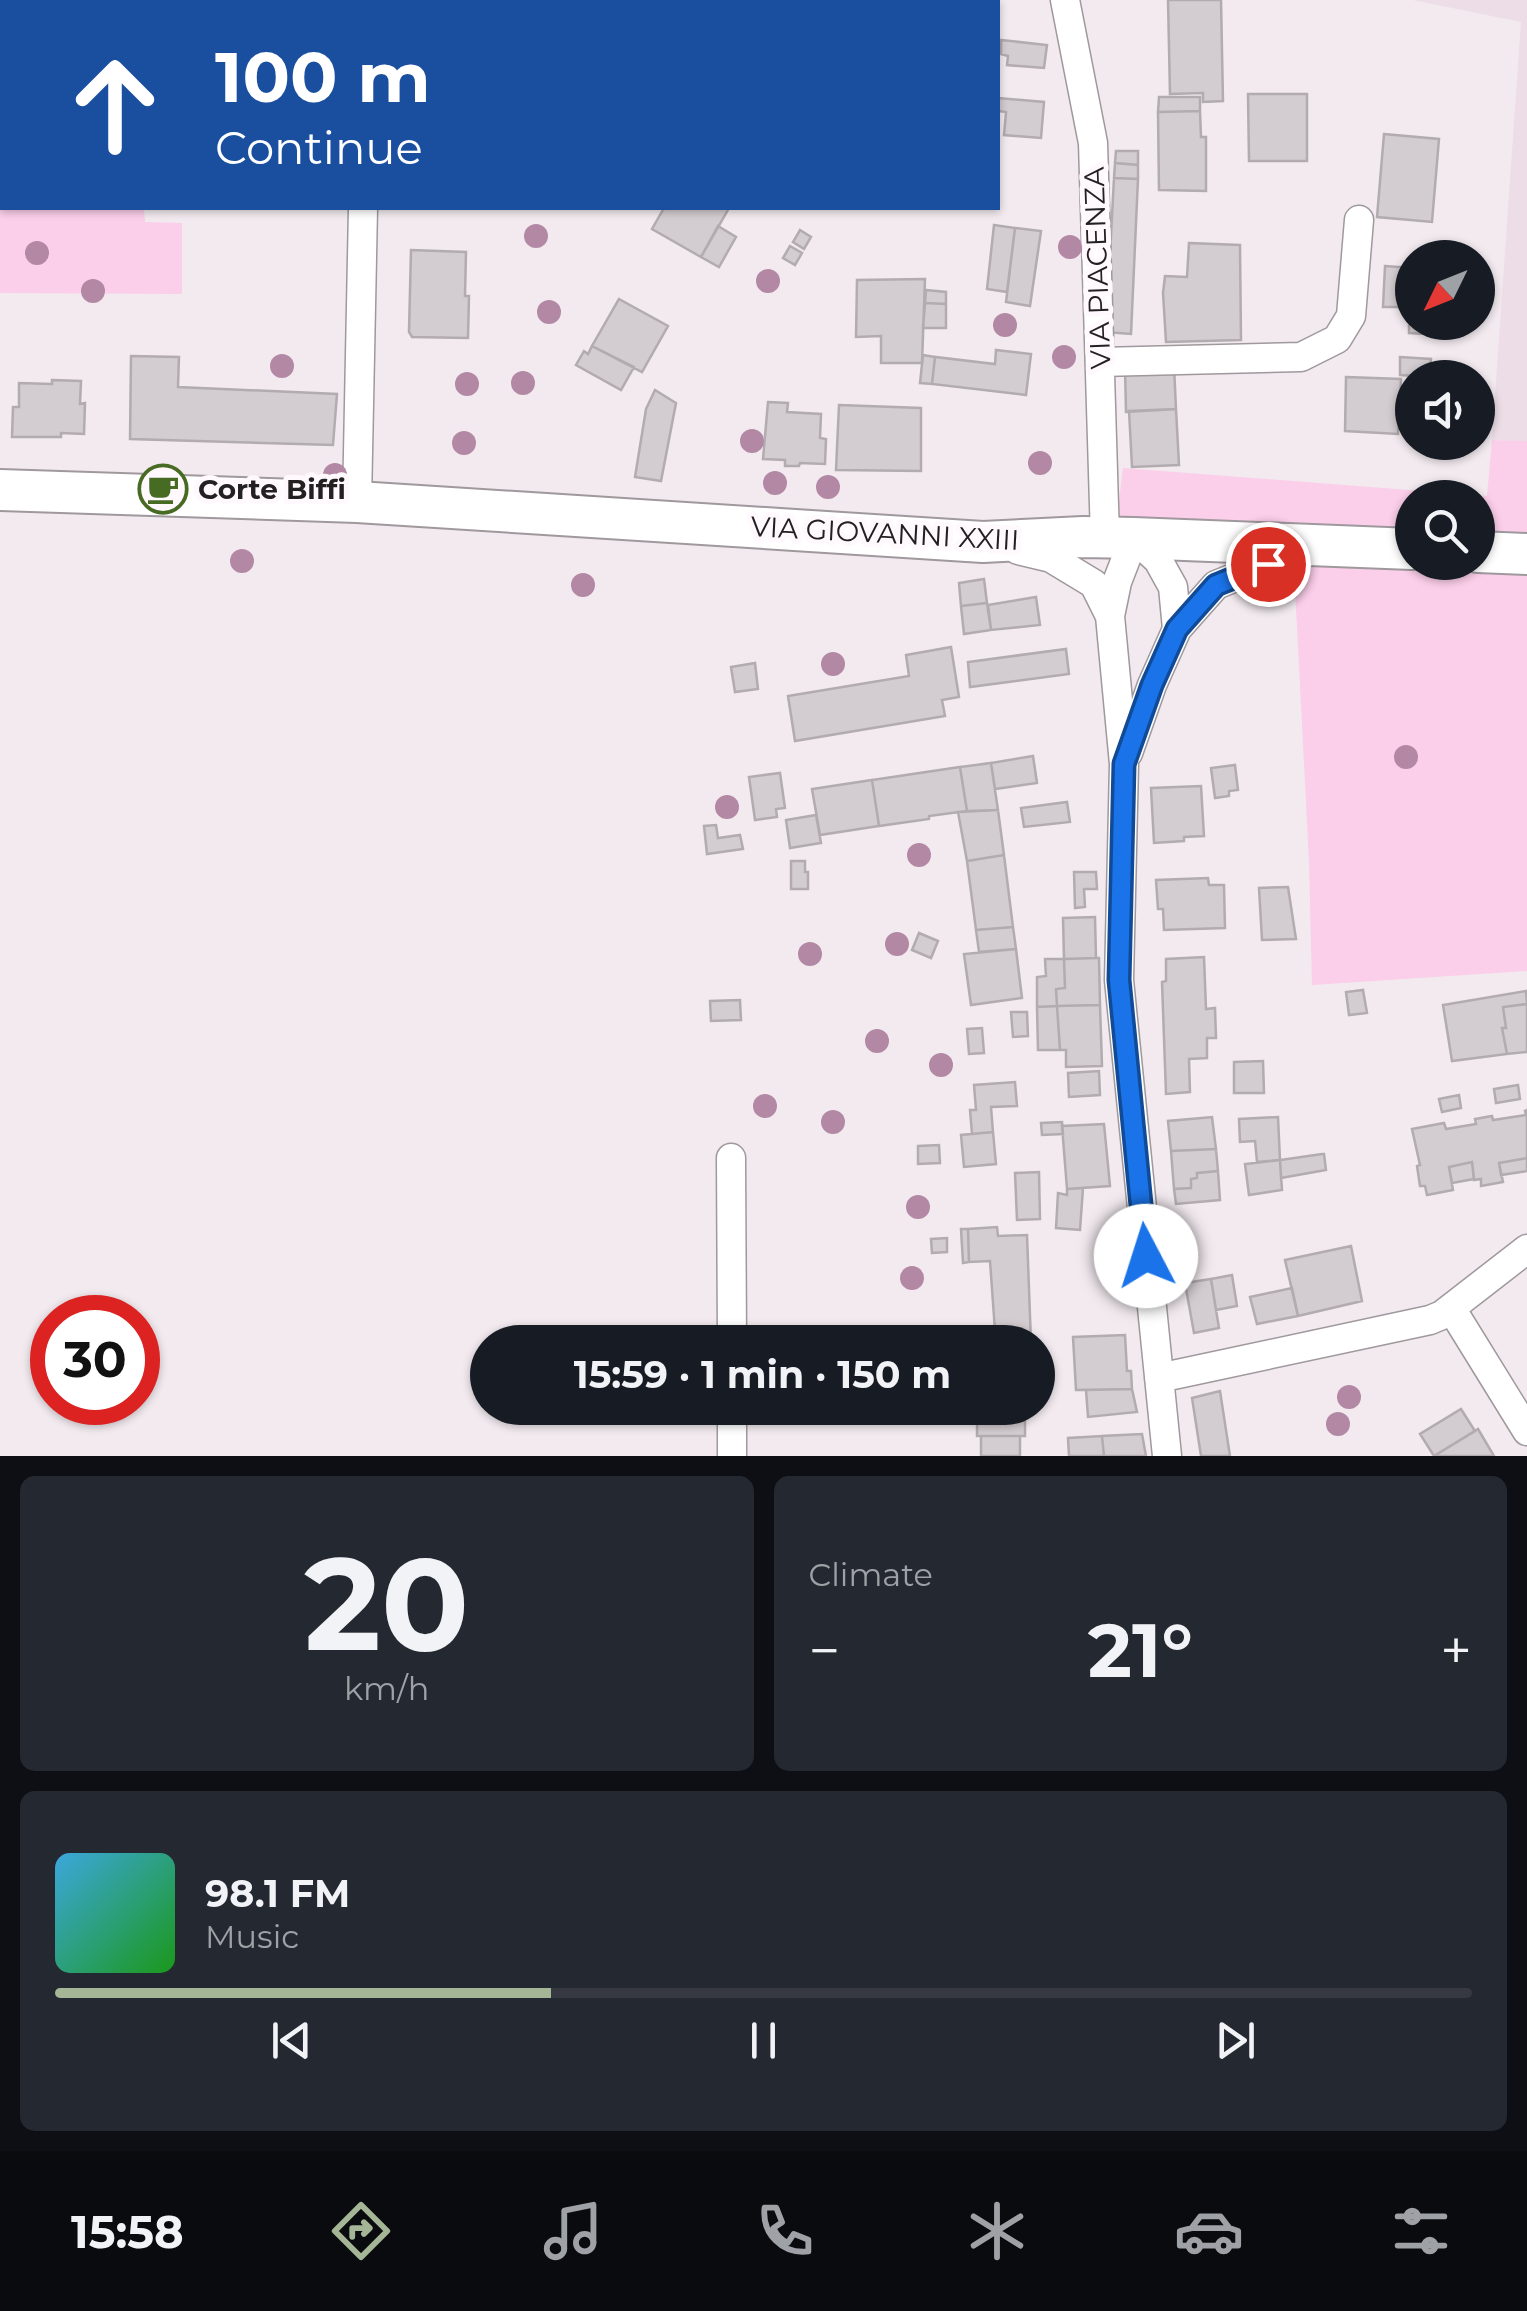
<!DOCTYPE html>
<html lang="en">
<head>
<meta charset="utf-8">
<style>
	body { margin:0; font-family:Montserrat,sans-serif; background:#242831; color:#f1f3f6; height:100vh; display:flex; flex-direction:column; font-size:38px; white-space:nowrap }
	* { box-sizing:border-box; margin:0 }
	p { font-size:32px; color:#9ea1a6 }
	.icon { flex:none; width:55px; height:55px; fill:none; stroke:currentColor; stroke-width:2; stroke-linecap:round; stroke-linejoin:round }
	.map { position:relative; height:1456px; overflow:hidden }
	.side { display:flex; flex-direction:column; gap:20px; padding:20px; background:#0d0f14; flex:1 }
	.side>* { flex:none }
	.top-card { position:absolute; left:0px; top:0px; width:1000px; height:210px; box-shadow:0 2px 8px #0004; background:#1a4fa0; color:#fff; overflow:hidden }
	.needle { width:65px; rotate:227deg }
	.controls { position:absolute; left:1395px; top:240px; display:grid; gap:20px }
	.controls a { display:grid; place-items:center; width:100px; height:100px; border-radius:50%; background:#171b24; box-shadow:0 2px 8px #0004; font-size:50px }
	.speed { position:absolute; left:30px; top:1295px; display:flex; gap:20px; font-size:50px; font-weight:700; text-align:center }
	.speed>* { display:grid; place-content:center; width:130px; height:130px; border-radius:50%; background:#171b24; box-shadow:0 2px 8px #0004; line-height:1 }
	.speed .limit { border:15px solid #d22; background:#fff; color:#111 }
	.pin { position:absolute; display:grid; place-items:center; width:85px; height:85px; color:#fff; margin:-42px; border:5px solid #fff; border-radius:50%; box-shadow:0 2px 10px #0007 }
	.me { position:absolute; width:110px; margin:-55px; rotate:355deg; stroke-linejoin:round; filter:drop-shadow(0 0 8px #0008) }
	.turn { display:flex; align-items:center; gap:35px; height:210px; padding:0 50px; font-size:45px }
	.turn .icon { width:130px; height:130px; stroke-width:2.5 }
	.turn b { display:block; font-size:70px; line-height:85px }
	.big { font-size:75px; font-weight:700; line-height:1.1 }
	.side .tile { flex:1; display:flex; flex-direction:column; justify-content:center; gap:15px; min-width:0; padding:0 35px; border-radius:15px; background:#242831 }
	.side .dial { align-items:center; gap:0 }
	.dial b { font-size:130px; line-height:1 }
	.song { display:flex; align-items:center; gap:30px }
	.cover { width:120px; height:120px; border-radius:15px; background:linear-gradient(135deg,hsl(200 70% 55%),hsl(120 70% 35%)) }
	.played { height:10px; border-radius:5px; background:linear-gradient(90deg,#a5b697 35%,#363941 35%) }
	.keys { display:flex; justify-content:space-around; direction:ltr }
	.heat { display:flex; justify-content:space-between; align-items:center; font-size:55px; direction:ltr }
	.side .tiles { flex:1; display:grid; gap:20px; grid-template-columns:1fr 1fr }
	.tile:last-child { grid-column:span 2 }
	.trip { position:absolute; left:470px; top:1325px; width:585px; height:100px; border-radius:50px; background:#171b24; box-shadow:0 2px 8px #0004; font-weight:700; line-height:100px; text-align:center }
	.dock { display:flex; height:160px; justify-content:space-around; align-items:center; background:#090b0e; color:#9ea1a6 }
	.dock .icon { width:70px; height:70px }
	.dock .current { color:#a5b697 }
	.dock b { font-size:45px; color:#f1f3f6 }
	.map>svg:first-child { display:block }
	.built { fill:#ecdde6 }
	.green { fill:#fbcee9; fill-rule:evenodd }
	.building { fill:#d3ccd0; stroke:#b2abaf; stroke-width:2.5 }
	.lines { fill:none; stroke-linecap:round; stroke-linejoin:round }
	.street-casing { stroke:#9f989c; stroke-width:31 }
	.secondary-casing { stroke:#9f989c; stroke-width:44 }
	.street { stroke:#fff; stroke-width:28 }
	.secondary { stroke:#fff; stroke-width:40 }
	.tree { fill:#b288a4 }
	.route-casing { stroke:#114b97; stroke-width:25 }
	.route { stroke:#1a73e8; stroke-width:18 }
	.labels { text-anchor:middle; stroke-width:10; stroke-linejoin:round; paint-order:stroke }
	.street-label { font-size:28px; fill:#232022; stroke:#fff8fc }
	.poi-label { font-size:28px; font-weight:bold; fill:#232022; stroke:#fff8fc; text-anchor:start }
</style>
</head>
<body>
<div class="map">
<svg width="1527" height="1456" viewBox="0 0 1527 1456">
	<rect width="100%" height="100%" fill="#f2eaef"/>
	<path class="built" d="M1413 0H1527V441L1492 440 1521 22Z"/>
	<path class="green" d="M0 0H572L556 2H2V208H144L145 222 182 223V294L0 293Z
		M1492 440 1527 441V971L1312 985 1309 861 1293 549 1114 543 1123 468 1487 496ZM1412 498H1478V562H1412Z"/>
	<path class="building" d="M1168 0H1221L1223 101 1203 102V93L1170 94Z
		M1001 40 1047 45 1044 68 1007 65 1008 56 1001 54Z
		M1248 94H1307V161H1249Z
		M1159 97H1200V111L1158 112Z
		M998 98 1044 102 1041 138 1004 135 1006 112 998 111Z
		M1200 111 1201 137H1206V191L1159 190 1158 112Z
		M1384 134 1439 139 1432 222 1377 217Z
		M1116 151H1138V165L1115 163Z
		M1115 163 1138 165V179L1114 178Z
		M1114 178 1138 179 1131 334 1106 332Z
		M664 208H729L701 257 652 229Z
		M994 225 1015 228 1007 292 987 289Z
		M718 226 736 237 719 267 701 257Z
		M1015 228 1041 231 1030 306 1006 302Z
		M800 230 811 237 804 249 793 242Z
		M1189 243 1240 245 1241 340 1166 342 1163 293 1165 276 1187 277Z
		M790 246 802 253 795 265 783 258Z
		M411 250 466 252 465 296H469L468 338 412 337 409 332Z
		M1385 266 1412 268V289H1403L1402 307H1383Z
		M925 279 922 363H881V336L856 337 857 280Z
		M1403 289H1412V315H1409L1410 308 1402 307Z
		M926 290 946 292V304L925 303Z
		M619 299 668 326 642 372 592 346Z
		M925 303 946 304V328H923Z
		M1409 315H1412V322H1459L1458 336 1409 333Z
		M592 346 634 367 621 390 576 365 584 351 588 354Z
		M996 350 1031 354 1026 395 932 384 935 357 995 364Z
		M923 355 935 357 932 384 920 383Z
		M131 356 179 357 178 387 337 394 333 445 130 439Z
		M1400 357 1431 359 1429 377 1400 375Z
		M1174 365 1176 409 1126 412 1125 367Z
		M1346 377 1401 379 1398 434 1345 431Z
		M52 380 81 381 80 404 85 403 84 434 61 433V437H12L13 407H19V383L52 384Z
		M655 390 676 403 661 481 635 477 646 409Z
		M768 402 788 403 787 412 821 414 820 438 826 439 825 464 800 463 799 466H785V460L763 459Z
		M839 405 921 408V471L836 470Z
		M1176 409 1179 465 1132 467 1129 411Z
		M984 579 987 603 961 606 959 583Z
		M1036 597 1040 625 991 630 988 605Z
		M987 603 991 630 964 634 961 606Z
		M951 647 959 697 942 700 945 716 795 741 788 696 909 676 906 655Z
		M1066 649 1069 674 970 687 968 662Z
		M755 663 758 689 735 692 731 667Z
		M1033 756 1037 783 995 789 991 763Z
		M991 763 998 810 967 811 960 767Z
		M1235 765 1238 790 1229 791V796L1215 798 1211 768Z
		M960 767 967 811 929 816V819L879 826 872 780Z
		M780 773 785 808 776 809 777 817 755 820 749 777Z
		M872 780 879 826 820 835 812 789Z
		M1201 786 1204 836 1184 837V841L1154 843 1151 788Z
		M1067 802 1070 822 1024 827 1021 808Z
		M998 810 1004 855 967 861 958 812Z
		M816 815 821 843 790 848 786 820Z
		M716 825 718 838 740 835 743 849 707 854 704 826Z
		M1004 855 1013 927 976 930 967 861Z
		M791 861H805V872H808V889H791Z
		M1074 872H1096L1097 889H1084L1085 907 1075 908Z
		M1208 878 1209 885H1224L1225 928 1164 930 1163 909H1158L1156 880Z
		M1288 887 1296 939 1262 940 1259 888Z
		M1095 917 1096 958 1064 959 1063 918Z
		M1013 927 1016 949 979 952 976 930Z
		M919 933 938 941 931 958 912 950Z
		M1016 949 1022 998 971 1005 964 954Z
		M1204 957 1206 1009 1215 1008 1216 1038H1207V1058L1189 1059 1190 1092 1166 1094 1162 982 1166 981V959Z
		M1096 958H1099L1100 1005 1057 1006 1056 989 1065 988 1064 959Z
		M1045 959H1064L1065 988 1056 989 1057 1006 1037 1007V977L1046 976Z
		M1363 990 1367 1013 1349 1015 1346 992Z
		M1526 991 1527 1004 1503 1007 1506 1028H1502L1507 1054 1452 1061 1443 1005Z
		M740 1000 741 1020 711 1021 710 1001Z
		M1527 1004V1052L1507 1054 1502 1028H1506L1503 1007Z
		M1100 1005 1102 1066 1066 1067V1050H1060L1057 1006Z
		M1057 1006 1060 1050H1038L1037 1007Z
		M1011 1012H1027L1028 1036 1013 1037Z
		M982 1028 984 1053 969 1054 967 1029Z
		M1263 1061 1264 1093H1234V1062Z
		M1099 1071 1100 1095 1069 1097 1068 1073Z
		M1015 1082 1017 1106 991 1107 993 1132 972 1134 970 1110H976L974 1085Z
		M1518 1085 1520 1099 1496 1103 1494 1089Z
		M1459 1095 1461 1108 1442 1112 1439 1099Z
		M1527 1110V1158L1499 1163 1503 1182 1481 1186V1179L1474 1180 1472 1162 1449 1167 1453 1190 1427 1195 1425 1186H1420L1417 1166 1420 1165 1412 1129 1444 1123 1446 1129 1476 1124 1475 1119 1492 1116 1493 1120 1526 1115 1525 1111Z
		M1212 1117 1216 1149 1171 1151 1168 1121Z
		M1278 1117 1280 1160 1257 1162 1255 1141 1240 1142 1239 1119Z
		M1062 1122 1063 1134 1042 1135 1041 1123Z
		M1104 1124 1110 1186 1067 1189 1062 1126Z
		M993 1132 996 1164 964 1167 961 1135Z
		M939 1145 940 1163 918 1164V1146Z
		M1216 1149 1218 1171 1197 1173V1178L1191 1179V1188L1174 1189 1171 1151Z
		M1322 1154H1324L1326 1170 1281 1178 1280 1160Z
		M1527 1158V1171L1501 1175 1499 1163Z
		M1280 1160 1282 1190 1249 1195 1245 1164Z
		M1472 1162 1474 1179 1452 1183 1449 1167Z
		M1218 1171 1220 1200 1176 1204 1174 1189 1191 1188V1179L1197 1178V1173Z
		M1039 1172 1040 1219 1017 1220 1015 1173Z
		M1083 1188 1080 1230 1056 1228 1058 1193 1067 1195V1189Z
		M997 1227 998 1236 1027 1235 1031 1342H983L982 1331H995L990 1261 969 1262 968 1229Z
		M961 1229H968L969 1262 963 1263Z
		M947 1238V1252L932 1253 931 1239Z
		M1351 1246 1362 1301 1298 1316 1285 1260Z
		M1232 1275 1237 1306 1216 1310 1211 1279Z
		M1211 1279 1219 1328 1194 1333 1185 1283Z
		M1292 1288 1298 1316 1257 1324 1250 1297Z
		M1125 1335 1127 1371H1131L1132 1389 1076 1390 1073 1337Z
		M1132 1389 1137 1412 1088 1417 1086 1390Z
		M1220 1391 1230 1456H1201L1192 1398Z
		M1461 1409 1475 1431 1434 1456 1420 1434Z
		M977 1417H1025V1436H977Z
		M1478 1429 1494 1456H1434Z
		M1142 1434 1146 1456H1104L1102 1436Z
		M981 1436H1020V1456H981Z
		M1102 1436 1104 1456H1069L1068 1438Z"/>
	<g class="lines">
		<g class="street-casing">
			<path id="street" d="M1065 0 1093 143 1105 538
				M1100 362 1301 357 1337 339 1351 316 1359 220
				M357 502 363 208
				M1018 550 1051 558 1094 584 1110 616
				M1128 753 1152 685 1177 629 1216 585 1268 564 1305 553
				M731 1158 732 1342
				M1451 1308 1527 1431
				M1159 1378 1430 1320 1442 1315 1527 1249
				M732 1408V1456
				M1167 1456 1119 980 1124 764 1110 616 1117 582 1134 538 1158 560 1173 587 1177 629"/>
		</g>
		<g class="secondary-casing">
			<path id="secondary" d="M0 490 357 502 983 542 1083 537 1134 538 1412 549
				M1478 552 1527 554"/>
		</g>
		<use href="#street" class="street"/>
		<use href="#secondary" class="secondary"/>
	</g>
	<g class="tree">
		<circle cx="536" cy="236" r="12"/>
		<circle cx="1070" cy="247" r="12"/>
		<circle cx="37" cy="253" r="12"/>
		<circle cx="768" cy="281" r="12"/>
		<circle cx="93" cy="291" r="12"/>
		<circle cx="549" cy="312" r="12"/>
		<circle cx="1005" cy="325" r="12"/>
		<circle cx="1064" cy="357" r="12"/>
		<circle cx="282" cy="366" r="12"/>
		<circle cx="523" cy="383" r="12"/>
		<circle cx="467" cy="384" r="12"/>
		<circle cx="752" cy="441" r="12"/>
		<circle cx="464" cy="443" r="12"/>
		<circle cx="1040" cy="463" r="12"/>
		<circle cx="335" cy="475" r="12"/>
		<circle cx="775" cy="483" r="12"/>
		<circle cx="828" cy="487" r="12"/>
		<circle cx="242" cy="561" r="12"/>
		<circle cx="583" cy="585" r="12"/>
		<circle cx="833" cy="664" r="12"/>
		<circle cx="1406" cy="757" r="12"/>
		<circle cx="727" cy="807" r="12"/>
		<circle cx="919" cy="855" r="12"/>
		<circle cx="897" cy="944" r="12"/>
		<circle cx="810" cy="954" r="12"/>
		<circle cx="877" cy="1041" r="12"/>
		<circle cx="941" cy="1065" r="12"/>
		<circle cx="765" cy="1106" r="12"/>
		<circle cx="833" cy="1122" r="12"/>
		<circle cx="918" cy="1207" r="12"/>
		<circle cx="912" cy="1278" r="12"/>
		<circle cx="1349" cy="1397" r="12"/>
		<circle cx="1338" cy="1424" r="12"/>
	</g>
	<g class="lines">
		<g class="route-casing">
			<path id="route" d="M1146 1256 1119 980 1124 764 1152 685 1177 629 1216 585 1268 564"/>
		</g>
		<use href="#route" class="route"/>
	</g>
	<defs>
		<g id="cafe-ring" transform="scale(2.5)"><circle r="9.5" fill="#fff8fc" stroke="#486b23" stroke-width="1.5"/><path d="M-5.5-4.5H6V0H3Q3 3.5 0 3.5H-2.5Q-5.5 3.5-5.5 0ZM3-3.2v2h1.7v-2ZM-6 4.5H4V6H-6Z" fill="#486b23"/></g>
	</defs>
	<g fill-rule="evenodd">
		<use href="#cafe-ring" x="163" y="489"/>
	</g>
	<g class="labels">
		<g class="street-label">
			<text transform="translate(1097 268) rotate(-92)" y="10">VIA PIACENZA</text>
			<text transform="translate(885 533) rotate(3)" y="10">VIA GIOVANNI XXIII</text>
		</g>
		<g class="poi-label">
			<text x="198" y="499">Corte Biffi</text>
		</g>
	</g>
</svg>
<div class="controls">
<a><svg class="needle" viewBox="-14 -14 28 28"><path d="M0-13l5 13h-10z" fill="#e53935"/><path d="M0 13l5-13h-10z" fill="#9ea1a6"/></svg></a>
<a><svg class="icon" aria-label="sound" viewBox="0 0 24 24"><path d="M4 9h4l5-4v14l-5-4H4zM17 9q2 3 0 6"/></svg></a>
<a><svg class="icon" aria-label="search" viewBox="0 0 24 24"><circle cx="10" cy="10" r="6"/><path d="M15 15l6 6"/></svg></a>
</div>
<div class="speed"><div class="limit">30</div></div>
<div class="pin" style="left:1268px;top:564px;background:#d93025"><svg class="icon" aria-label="arrive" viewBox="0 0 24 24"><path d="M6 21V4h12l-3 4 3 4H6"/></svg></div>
<svg class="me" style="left:1146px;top:1256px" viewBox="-20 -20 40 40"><circle r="19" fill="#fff"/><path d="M0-13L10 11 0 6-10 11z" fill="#1a73e8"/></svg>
<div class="trip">15:59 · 1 min · 150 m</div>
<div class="top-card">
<div class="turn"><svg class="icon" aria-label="ahead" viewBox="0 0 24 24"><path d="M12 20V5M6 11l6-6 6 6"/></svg><div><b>100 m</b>Continue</div></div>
</div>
</div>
<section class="side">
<div class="tiles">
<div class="tile dial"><b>20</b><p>km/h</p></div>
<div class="tile"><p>Climate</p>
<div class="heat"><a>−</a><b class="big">21°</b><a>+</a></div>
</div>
<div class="tile">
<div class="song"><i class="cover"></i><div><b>98.1 FM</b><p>Music</p></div></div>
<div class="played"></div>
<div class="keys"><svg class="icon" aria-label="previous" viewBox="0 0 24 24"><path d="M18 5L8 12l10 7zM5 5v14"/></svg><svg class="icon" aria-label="pause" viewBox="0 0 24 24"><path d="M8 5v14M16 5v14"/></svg><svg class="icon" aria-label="next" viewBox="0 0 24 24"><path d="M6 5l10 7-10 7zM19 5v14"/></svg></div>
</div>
</div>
</section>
<nav class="dock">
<b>15:58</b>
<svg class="icon current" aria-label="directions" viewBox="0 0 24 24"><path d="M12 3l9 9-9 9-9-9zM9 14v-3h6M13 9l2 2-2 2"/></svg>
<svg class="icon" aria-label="music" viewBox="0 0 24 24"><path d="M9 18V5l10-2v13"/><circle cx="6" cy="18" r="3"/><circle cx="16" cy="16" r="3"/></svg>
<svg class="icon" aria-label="phone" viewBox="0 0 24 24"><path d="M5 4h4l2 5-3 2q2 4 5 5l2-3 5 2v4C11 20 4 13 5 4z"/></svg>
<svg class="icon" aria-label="climate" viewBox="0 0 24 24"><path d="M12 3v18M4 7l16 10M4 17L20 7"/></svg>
<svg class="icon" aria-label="car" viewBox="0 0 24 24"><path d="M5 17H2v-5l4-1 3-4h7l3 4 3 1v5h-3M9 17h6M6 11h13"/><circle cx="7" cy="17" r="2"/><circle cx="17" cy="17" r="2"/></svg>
<svg class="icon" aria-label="filters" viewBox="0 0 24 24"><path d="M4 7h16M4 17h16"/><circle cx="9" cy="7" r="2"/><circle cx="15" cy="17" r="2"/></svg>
</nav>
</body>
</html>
